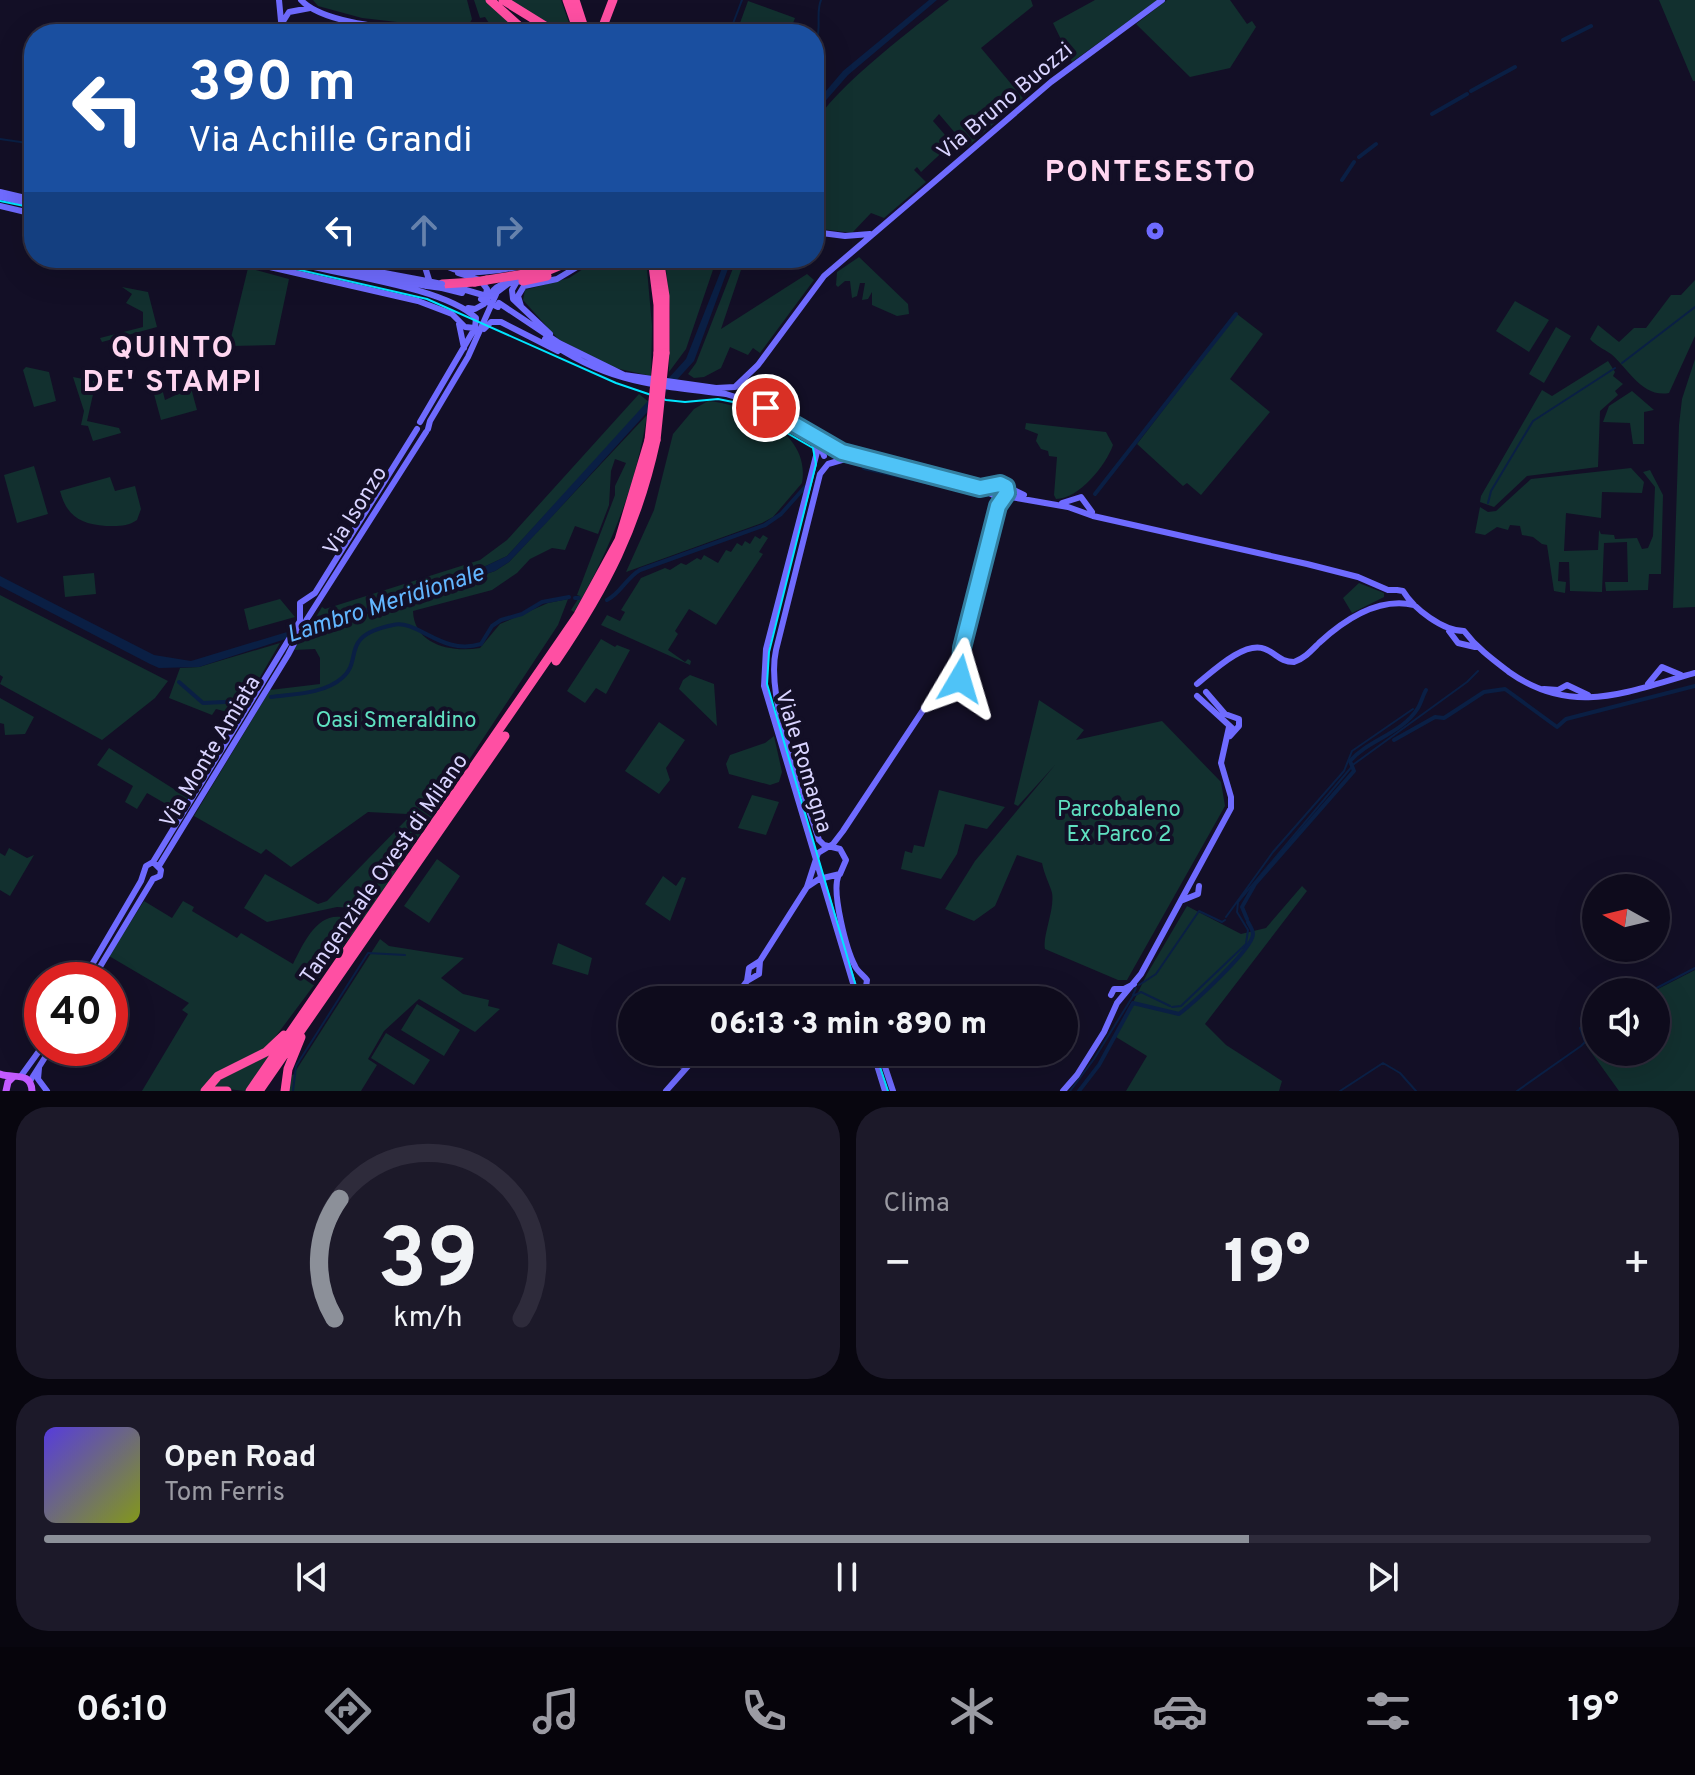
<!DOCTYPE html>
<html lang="it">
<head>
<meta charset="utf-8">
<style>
	body { margin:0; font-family:Overpass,sans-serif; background:#1c1929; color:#f1f3f6; height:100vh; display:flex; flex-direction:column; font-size:30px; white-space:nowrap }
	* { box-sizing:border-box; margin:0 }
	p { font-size:26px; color:#9b9ba3 }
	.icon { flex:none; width:44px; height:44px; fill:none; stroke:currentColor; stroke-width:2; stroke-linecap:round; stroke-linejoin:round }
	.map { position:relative; height:1091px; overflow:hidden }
	.panel { display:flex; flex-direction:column; gap:16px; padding:16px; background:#08060f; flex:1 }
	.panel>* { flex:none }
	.top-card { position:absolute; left:24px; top:24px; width:800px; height:244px; border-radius:32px; box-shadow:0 8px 32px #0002,0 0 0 2px #2e2b3b; background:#1a4fa0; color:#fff; overflow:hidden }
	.needle { width:52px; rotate:278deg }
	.buttons { position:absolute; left:1582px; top:874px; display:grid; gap:16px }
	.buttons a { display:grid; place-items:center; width:88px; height:88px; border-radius:50%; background:#0e0b1c; box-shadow:0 8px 32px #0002,0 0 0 2px #2e2b3b; font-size:40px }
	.speed { position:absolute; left:24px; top:962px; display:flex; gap:16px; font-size:40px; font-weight:700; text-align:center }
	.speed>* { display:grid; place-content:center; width:104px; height:104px; border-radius:50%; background:#0e0b1c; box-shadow:0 8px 32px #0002,0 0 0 2px #2e2b3b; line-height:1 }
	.speed .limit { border:12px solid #d22; background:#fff; color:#111 }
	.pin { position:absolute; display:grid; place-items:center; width:68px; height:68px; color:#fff; margin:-34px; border:4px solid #fff; border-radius:50%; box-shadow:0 2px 8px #0007 }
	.me { position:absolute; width:88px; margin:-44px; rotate:7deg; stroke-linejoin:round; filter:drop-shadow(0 0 6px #0008) }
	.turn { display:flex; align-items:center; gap:28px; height:168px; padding:0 32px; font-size:36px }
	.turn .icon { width:104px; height:104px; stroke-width:2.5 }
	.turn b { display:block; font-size:56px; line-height:68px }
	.lanes { display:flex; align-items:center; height:76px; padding:0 32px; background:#0003; justify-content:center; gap:40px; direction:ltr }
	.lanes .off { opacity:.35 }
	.big { font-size:60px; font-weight:800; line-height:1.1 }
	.panel .card { flex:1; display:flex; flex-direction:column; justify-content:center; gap:12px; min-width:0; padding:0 28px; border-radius:32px; background:#1c1929 }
	.panel .dial { align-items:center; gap:0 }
	.dial svg { height:208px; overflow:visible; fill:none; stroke:#2e2b3b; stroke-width:7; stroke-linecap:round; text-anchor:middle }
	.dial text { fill:#f1f3f6; stroke:none }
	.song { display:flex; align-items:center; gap:24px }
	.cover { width:96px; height:96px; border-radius:12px; background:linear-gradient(135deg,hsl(250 70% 55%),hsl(70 70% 35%)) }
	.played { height:8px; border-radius:4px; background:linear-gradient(90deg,#8c9099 75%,#2e2b3b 75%) }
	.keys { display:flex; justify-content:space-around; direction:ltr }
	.heat { display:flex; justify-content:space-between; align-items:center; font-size:44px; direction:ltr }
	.panel .tiles { flex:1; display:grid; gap:16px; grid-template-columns:1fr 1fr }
	.card:last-child { grid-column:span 2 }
	.trip { position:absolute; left:618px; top:986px; width:460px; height:80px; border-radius:40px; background:#0e0b1c; box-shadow:0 8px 32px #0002,0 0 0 2px #2e2b3b; font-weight:800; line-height:80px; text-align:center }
	.menu { display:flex; height:128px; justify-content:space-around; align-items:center; background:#06040b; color:#9b9ba3 }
	.menu .icon { width:56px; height:56px }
	.menu .active { color:#8c9099 }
	.menu b { font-size:36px; color:#f1f3f6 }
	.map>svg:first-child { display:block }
	.green { fill:#12302f }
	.water { fill:#0a1f44 }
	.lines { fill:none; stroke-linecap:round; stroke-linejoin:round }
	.stream { stroke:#0a1f44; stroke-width:2 }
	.canal { stroke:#0a1f44; stroke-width:4 }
	.secondary { stroke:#6f6bff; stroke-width:6 }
	.primary { stroke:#c25bff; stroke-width:7 }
	.highway { stroke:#ff4fa3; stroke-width:9 }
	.tram { stroke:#00e5ff; stroke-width:2 }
	.secondary-bridge { stroke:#6f6bff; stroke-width:6 }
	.highway-bridge { stroke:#ff4fa3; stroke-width:9 }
	.route-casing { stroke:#337fa1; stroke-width:20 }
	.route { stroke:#4fc3f7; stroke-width:14 }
	.labels { text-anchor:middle; stroke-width:8; stroke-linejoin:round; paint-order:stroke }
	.street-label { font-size:22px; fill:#d9d4ff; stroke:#130f26 }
	.park-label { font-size:22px; fill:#5fe0c0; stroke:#130f26 }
	.water-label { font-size:24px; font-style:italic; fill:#62b6ff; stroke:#130f26 }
	.district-label { font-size:30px; font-weight:bold; letter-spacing:2px; fill:#ffd6f0; stroke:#130f26 }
</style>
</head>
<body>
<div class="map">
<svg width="1695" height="1091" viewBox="0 0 1695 1091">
	<rect width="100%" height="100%" fill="#130f26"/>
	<path class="green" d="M313 0H467L472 19C464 37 440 31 423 29V25L362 18 318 6Z
		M474 0H488L525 34H496L485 17 480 18Z
		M505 0H561L573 34C557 34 522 9 505 0Z
		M949 0H1031L1033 6 981 48 1023 98 967 147 939 114 933 121 952 143 921 172 917 167 914 170 926 182 884 218 871 213 852 233 814 228C814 204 809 149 814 128 821 98 921 22 949 0Z
		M1095 0H1158L1072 62 1053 23Z
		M1167 0H1230L1247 24 1252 21 1256 27 1230 68 1190 77 1136 24Z
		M1659 0H1695V81H1693Z
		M748 1 795 18 789 34H736Z
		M859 257 908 304 909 314 897 316 872 305V292L868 299 862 300 865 283H860L857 296 852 298 850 281H845L838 287 836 285 837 272Z
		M600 258H646L652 326 651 376 615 368 558 339 523 300 525 290 569 278Z
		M665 258H717L686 349 669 372 670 308Z
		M737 258H745L721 329 807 274 814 280 760 353 753 348 748 355 730 347 721 368 704 377 694 378 688 374 696 363Z
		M248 268 289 279 275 345 229 346Z
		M1695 280V336L1669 393C1642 398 1628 368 1611 354 1604 349 1596 346 1590 339L1598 325 1619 342 1634 328H1646L1671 295H1681Z
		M122 287 148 292 157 327 102 342 100 338 143 327V312L126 303 132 294Z
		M1515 301 1549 320 1529 352 1496 331Z
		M1237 314 1263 334 1230 379 1270 412 1201 495 1187 483 1183 486 1137 444Z
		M1556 327 1571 336 1544 383 1529 374Z
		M1695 359V607L1673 608 1679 425 1682 399Z
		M1608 361 1615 372 1613 376 1623 384 1615 391 1618 395 1600 411 1598 467 1527 476 1494 507 1480 502 1481 496 1542 390 1552 396Z
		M26 367 49 372 56 401 34 407 23 370Z
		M73 377 104 383 94 390 87 421 119 428 121 433 93 441 88 426 81 425 84 411Z
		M160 381 165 400 191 388 197 410 161 420 151 383Z
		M1632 391 1654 410 1644 412V444H1633L1630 423 1603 422 1609 406Z
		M639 394 649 402 507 556 471 573 310 627 322 607 325 609 480 560 507 540Z
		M708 401C750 405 811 433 802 483L773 517 762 523 626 572 654 510 673 434 694 409Z
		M647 415C636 486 610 550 574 612L571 610 580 596 577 595 615 495V486L626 463 615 459 611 471 609 505 598 534 575 526 565 550 552 548 530 559 517 573 492 590 413 611C414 644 450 653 480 648L500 624 548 603 568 599 558 625 364 919 355 908 337 907 267 922 244 908 265 874 318 904 327 901 408 818 407 814 368 812 291 867 266 849 261 854 194 816 270 690 320 684V658L315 649 294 650 301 636 495 571 509 562Z
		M1026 423 1106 432 1113 445C1106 465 1079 499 1056 499L1054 495 1057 457 1049 456 1048 451 1041 449 1036 441 1038 434 1025 429Z
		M34 466 48 514 17 523 4 475Z
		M1631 468 1644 482 1642 493 1602 492 1601 518 1566 513 1564 551 1598 550 1599 530 1601 534 1614 535 1615 539 1637 538 1642 549 1648 548 1653 536 1655 487 1643 472 1650 470 1663 495 1661 574H1649L1648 590 1606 591 1605 582H1628L1627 542 1604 543 1602 592 1570 591 1569 562H1559L1558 581 1566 582 1565 593 1554 591 1547 545 1542 544 1533 537 1522 535 1520 526 1510 525 1508 530 1497 527 1485 535 1475 533 1480 507 1488 512 1496 511 1531 479Z
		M110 477 115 491 135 486 141 509 137 520C127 527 118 526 106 526 81 524 67 517 60 491Z
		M763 535 768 538 759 552 763 554 716 625 689 609 675 631 678 634 668 650 685 662 688 659 691 661 690 665 601 625 607 615 620 621 625 612 621 610 641 578 665 568 670 570 681 563 686 565 697 558 701 560 704 555 718 563 726 550 731 552 737 543 742 546 745 541 750 544 755 536 760 539Z
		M94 573 96 594 65 597 63 576Z
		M1359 583 1384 593V597L1352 613 1343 598Z
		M0 595 168 681 155 698 102 740 0 684 3 677 0 675Z
		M280 599 295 617 249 630 244 609Z
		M601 639 615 647 617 645 630 650 606 694 596 688 585 703 567 691Z
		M280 643 238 715 216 709 212 715 169 698 180 668 199 667Z
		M690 675 714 684 717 726 679 689 683 680Z
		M0 698 34 717 25 734 5 735 4 724 0 723Z
		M1039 700 1084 730 1076 740 1162 721 1221 782 1225 806 1127 980H1118L1045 949C1042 937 1055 909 1052 893 1050 885 1044 874 1042 863L1017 855 995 906 974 921 945 909 975 861 1055 765 1018 806 1014 804Z
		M659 722 685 740 666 768 670 780 659 794 625 771Z
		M774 736 782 772 779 782 770 785 729 774 726 764 730 755 765 743Z
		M109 748 188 798 180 812 147 793 137 809 125 802 133 786 97 765Z
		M939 790 1005 807 987 829 965 824 957 854 941 879 901 869 905 851 912 853 914 845 924 847Z
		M752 795 779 802 766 835 738 828Z
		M9 848 27 858 34 855 10 896 0 890V853L5 856Z
		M437 859 460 876 429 923 404 906Z
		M663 876 676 886 682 877 686 878 670 921 645 904Z
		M1302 886 1307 891 1205 1024 1226 1045 1282 1081 1279 1091H1126L1147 1056 1116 1037 1147 974 1187 906 1241 934 1266 928Z
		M144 901 172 918 183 901 194 907 192 911 237 938 241 933 293 964C306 938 323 900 359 925L267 1048 202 1091H142L188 1014 182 1010 189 1003 109 956Z
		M380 939 389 946 464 958 441 978 463 994 489 1000 488 1006 500 1009 475 1032 419 999 384 1031 368 1059 377 1065 361 1091H287L288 1074 293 1075Z
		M558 943 592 958 588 975 552 964Z
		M1695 970V1091H1619L1586 1045 1582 1032 1596 1021V1052H1656V992H1652Z
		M417 1004 460 1030 444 1056 401 1030Z
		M386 1033 430 1060 414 1085 371 1058Z
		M277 1044 245 1091 209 1087Z"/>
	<path class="water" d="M929 0H937L848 75 814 114V105L843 71Z
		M726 258H732L694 361 548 521 509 562 495 571 199 667 159 668 150 664 0 586V576L154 655 191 661 383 603 471 573 507 556 686 359Z"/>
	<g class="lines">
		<path class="stream" d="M729 34 742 0
			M814 44C823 30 815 14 821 0
			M0 139 34 144
			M1622 363 1695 307
			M1488 503 1491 491 1533 421 1615 368
			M1226 917 1273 852 1344 771 1352 751 1413 709
			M1139 985 1156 974 1199 911 1222 922 1225 920
			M1649 992 1695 968
			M1133 995 1136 988
			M1172 1007 1181 1006 1246 944 1248 930 1237 912 1238 902 1354 764 1467 682 1478 671
			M293 1091 296 1066 368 953 405 955
			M1070 1091 1094 1059 1133 996 1141 992 1170 1006
			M1340 1091 1383 1063 1400 1073 1416 1091
			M1517 1091 1581 1046 1585 1042 1580 1028 1596 1019"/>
		<path class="canal" d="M1563 40 1591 26
			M1471 91 1515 67
			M1432 114 1467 94
			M1359 157 1376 144
			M1342 180 1354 162
			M864 468 948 487
			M1095 494 1236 314
			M575 598H579
			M607 600C621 593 626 578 640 570L765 525 781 514 805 487
			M179 682 203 703 245 701
			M271 697C293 694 324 694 342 678 364 660 338 636 393 625 418 619 441 656 481 644L492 626 501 620 522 614 542 602 569 597
			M1394 740 1435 717 1444 718 1484 692 1505 689 1557 727 1566 719 1695 686
			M1247 919 1242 907 1255 884 1354 771 1350 761C1369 739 1402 734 1418 708 1421 703 1423 695 1426 690
			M1079 1091 1099 1065 1133 1003 1179 1014C1192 1004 1253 949 1253 934 1253 930 1250 926 1248 922"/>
		<path class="secondary" d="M279 0 281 21
			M301 0C325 26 404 29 440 34
			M275 34 289 12 310 8
			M467 34 476 31 484 34
			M0 192 34 200
			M0 197 34 205
			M0 206 34 214
			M1149.5 231a5.5 5.5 0 1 1 11 0a5.5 5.5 0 1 1-11 0Z
			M814 232 845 236 870 234
			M230 258 418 301 452 314 465 327 475 328
			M304 258 427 281
			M412 258C419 270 432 270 439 258
			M438 259C458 282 505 269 532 264
			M285 260C332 274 443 286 476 318L475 328 420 422
			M357 264 395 267 410 258
			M425 267 430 283
			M337 269 427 286
			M458 273 480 280 487 289 484 304 475 309 468 308
			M516 283 512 290 513 299 550 334
			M452 286 483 295
			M442 288 462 293
			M487 299C497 282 506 283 525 281
			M499 303 559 343 624 375 716 388 735 387 758 365 824 276 1051 82 1162 0
			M521 306 518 296 524 286 557 279 592 258
			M459 324 464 348
			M484 329 491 322H501L558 351
			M545 339C607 383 654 385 726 394L742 399 819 443 824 456
			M748 393 754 401 773 413
			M428 429 430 421 468 357 497 292 509 283
			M807 432 851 454
			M813 441 817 452 766 649 764 686 858 1000
			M983 488 1002 484 1024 495
			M1062 503 1081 497 1092 512
			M1397 590 1403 591C1414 609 1443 631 1464 631 1477 648 1492 659 1509 672 1573 717 1626 692 1695 673
			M1449 631 1458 643 1475 647
			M947 676a7 7 0 1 1 14 0a7 7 0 1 1-14 0Z
			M960 672 962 648 998 506 1008 492 1006 486
			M1197 684C1212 672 1245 640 1265 649 1277 654 1280 662 1294 662 1305 658 1311 651 1319 643 1344 620 1379 597 1414 605
			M1648 684 1662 667 1681 675
			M1544 689 1558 690 1567 685 1588 695
			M1206 692 1225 714 1239 719V726L1230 736
			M1197 696 1232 728
			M153 862 300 621V603L315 593 417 429
			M159 866 288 655 307 619 426 432
			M838 877C832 893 846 949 855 966 857 971 863 975 867 980L864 1000
			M807 887 819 879 840 874 846 860 840 849 824 845 819 840C803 790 765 699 776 650L820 474 828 464 852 457 980 488 999 498 1011 497 1068 507 1093 516 1307 564 1358 577 1388 590H1397
			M1183 900 1198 894 1199 886
			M83 980 141 881 146 866 153 862 161 870 160 876 153 879
			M92 980 153 879
			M747 981 759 974 760 961
			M1111 995 1114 989H1124L1134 984
			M733 1000 747 981 749 968 760 961 807 887 818 853 833 844 843 831 947 674
			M873 1052 885 1091
			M880 1052 893 1091
			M686 1067 680 1065 679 1059 693 1052
			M39 1068 38 1079 47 1091
			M21 1076 42 1047
			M30 1081 51 1048
			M666 1091 689 1065 696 1052
			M1063 1091 1077 1075 1104 1032 1117 1003 1141 974 1231 808V797L1221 763 1229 727"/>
		<path class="primary" d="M0 1074C14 1079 31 1071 32 1091
			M6 1091 8 1082 13 1077"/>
		<path class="highway" d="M490 0 528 34
			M503 0 558 34
			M567 0 579 34
			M575 0 586 34
			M600 34 613 0
			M652 258 658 305V353
			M659 258 665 296V353
			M530 265 550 264
			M487 280 549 270 578 258
			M523 281 547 276
			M442 284 475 282
			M556 661C606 587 637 528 656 440
			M205 1091 218 1076 266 1052 284 1035
			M215 1091H227
			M250 1091 578 615 619 540 649 440
			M259 1091 505 736
			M285 1091 288 1069 301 1037"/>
		<path class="tram" d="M0 201 34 208
			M247 258 427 299 616 383 666 400 685 402 718 399 733 402 813 448 816 464 769 652 767 684 860 1000
			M875 1052 888 1091"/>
		<path class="secondary-bridge" d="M427 281 442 284
			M427 286 442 288
			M481 299 498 307"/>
		<path class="highway-bridge" d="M475 282 487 280
			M649 440 658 353
			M656 440 665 353"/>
	</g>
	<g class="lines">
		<g class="route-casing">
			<path id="route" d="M766 408 842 452 980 488 1000 484 1006 487 1007 493 998 506 962 648 960 679"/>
		</g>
		<use href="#route" class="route"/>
	</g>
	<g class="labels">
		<g class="street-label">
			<text transform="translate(1004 100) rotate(-40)" y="8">Via Bruno Buozzi</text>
			<text transform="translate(354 510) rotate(-58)" y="8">Via Isonzo</text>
			<text transform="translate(209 751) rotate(-59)" y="8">Via Monte Amiata</text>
			<text transform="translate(805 761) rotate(73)" y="8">Viale Romagna</text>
			<text transform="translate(383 868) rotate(-55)" y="8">Tangenziale Ovest di Milano</text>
		</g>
		<g class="park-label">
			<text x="396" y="727">Oasi Smeraldino</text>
			<text x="1119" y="816">Parcobaleno<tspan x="1119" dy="25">Ex Parco 2</tspan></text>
		</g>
		<g class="water-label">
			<text transform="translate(385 603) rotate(-18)" y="8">Lambro Meridionale</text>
		</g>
		<g class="district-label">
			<text x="1151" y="181">PONTESESTO</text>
			<text x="173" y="357">QUINTO<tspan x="173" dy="34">DE' STAMPI</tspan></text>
		</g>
	</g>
</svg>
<div class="buttons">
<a><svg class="needle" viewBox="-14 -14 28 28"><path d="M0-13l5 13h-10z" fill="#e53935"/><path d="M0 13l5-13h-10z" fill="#9b9ba3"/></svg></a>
<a><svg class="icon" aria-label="sound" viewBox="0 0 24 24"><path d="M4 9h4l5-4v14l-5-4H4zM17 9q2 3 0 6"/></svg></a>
</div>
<div class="speed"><div class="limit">40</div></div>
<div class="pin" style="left:766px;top:408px;background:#d93025"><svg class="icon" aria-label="arrive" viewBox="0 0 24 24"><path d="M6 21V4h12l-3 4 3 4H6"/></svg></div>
<svg class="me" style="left:960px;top:679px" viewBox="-20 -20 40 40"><path d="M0-17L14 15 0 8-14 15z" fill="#4fc3f7" stroke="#fff" stroke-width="4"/></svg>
<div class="trip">06:13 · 3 min · 890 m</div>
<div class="top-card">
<div class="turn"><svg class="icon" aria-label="left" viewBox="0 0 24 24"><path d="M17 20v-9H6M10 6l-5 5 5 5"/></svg><div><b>390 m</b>Via Achille Grandi</div></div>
<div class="lanes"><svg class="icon" aria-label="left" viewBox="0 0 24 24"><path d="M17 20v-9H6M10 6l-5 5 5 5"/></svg><svg class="icon off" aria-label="ahead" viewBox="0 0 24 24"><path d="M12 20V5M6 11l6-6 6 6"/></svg><svg class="icon off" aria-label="right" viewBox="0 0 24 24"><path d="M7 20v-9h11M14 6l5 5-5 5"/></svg></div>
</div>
</div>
<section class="panel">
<div class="tiles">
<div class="card dial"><svg viewBox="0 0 100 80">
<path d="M14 69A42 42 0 1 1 86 69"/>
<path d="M14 69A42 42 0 0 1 16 23" stroke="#8c9099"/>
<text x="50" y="56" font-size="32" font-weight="700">39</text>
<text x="50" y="72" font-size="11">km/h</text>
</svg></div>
<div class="card"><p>Clima</p>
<div class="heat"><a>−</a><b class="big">19°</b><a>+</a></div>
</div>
<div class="card">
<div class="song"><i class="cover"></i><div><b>Open Road</b><p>Tom Ferris</p></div></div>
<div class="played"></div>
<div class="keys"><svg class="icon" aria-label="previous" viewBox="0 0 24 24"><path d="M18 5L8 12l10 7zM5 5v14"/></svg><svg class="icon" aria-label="pause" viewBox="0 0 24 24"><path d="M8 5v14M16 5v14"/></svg><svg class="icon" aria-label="next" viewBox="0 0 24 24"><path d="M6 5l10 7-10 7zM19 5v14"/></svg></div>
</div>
</div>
</section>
<nav class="menu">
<b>06:10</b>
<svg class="icon active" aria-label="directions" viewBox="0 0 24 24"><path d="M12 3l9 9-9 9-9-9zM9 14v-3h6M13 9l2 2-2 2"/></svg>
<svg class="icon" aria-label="music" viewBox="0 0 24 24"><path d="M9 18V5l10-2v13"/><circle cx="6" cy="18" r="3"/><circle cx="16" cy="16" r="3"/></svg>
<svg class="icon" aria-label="phone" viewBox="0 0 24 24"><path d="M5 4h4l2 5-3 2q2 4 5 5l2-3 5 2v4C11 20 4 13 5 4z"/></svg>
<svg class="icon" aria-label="climate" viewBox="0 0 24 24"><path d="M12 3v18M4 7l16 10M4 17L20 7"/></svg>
<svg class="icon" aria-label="car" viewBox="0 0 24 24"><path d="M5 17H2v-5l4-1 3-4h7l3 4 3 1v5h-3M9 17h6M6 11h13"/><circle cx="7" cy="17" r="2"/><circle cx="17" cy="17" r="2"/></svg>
<svg class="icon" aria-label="filters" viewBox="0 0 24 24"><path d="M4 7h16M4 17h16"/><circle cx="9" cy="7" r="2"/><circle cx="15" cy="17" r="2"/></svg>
<b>19°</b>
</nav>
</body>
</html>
